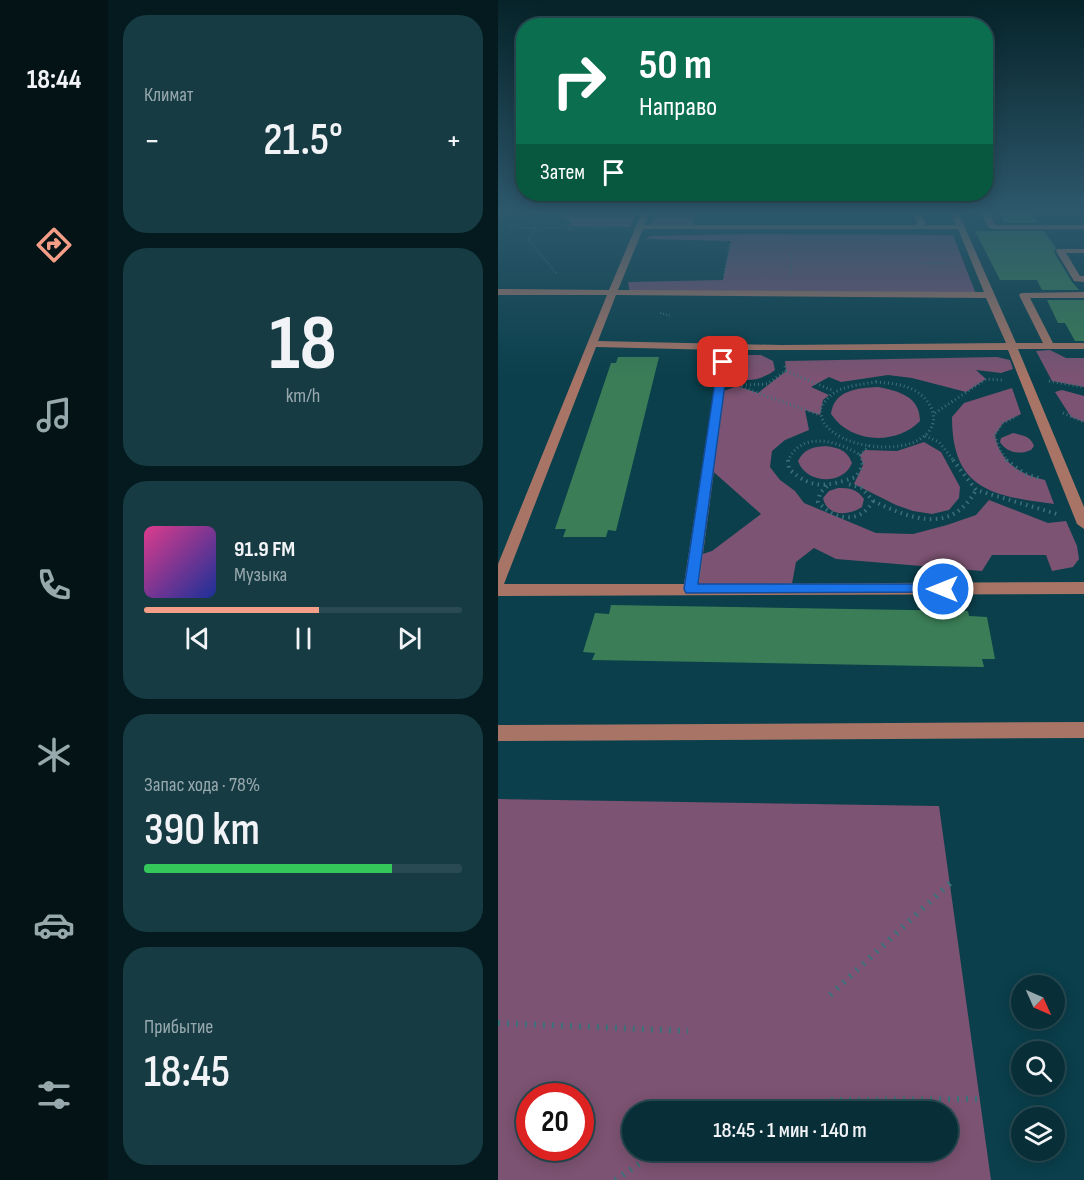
<!DOCTYPE html>
<html lang="ru">
<head>
<meta charset="utf-8">
<style>
	body { margin:0; font-family:"Sofia Sans Condensed",sans-serif; background:#163b43; color:#f1f3f6; height:100vh; display:flex; flex-direction:column; font-size:22px; white-space:nowrap }
	* { box-sizing:border-box; margin:0 }
	p { font-size:20px; color:#98a9ae }
	.icon { flex:none; width:33px; height:33px; fill:none; stroke:currentColor; stroke-width:2; stroke-linecap:round; stroke-linejoin:round }
	.map { position:relative; flex:1; overflow:hidden }
	.drawer { display:flex; flex-direction:column; gap:15px; padding:15px; background:#041a1f; width:390px }
	.drawer>* { flex:none }
	.top-card { position:absolute; left:18px; top:18px; width:477px; height:183px; border-radius:24px; box-shadow:0 3px 15px #0003,0 0 0 2px #294a53; background:#0b6e4f; color:#fff; overflow:hidden }
	.needle { width:39px; rotate:135deg }
	.tools { position:absolute; left:513px; top:975px; display:grid; gap:12px }
	.tools a { display:grid; place-items:center; width:54px; height:54px; border-radius:50%; background:#082f38; box-shadow:0 3px 15px #0003,0 0 0 2px #294a53; font-size:30px }
	.speed { position:absolute; left:18px; top:1083px; display:flex; gap:12px; font-size:30px; font-weight:700; text-align:center }
	.speed>* { display:grid; place-content:center; width:78px; height:78px; border-radius:50%; background:#082f38; box-shadow:0 3px 15px #0003,0 0 0 2px #294a53; line-height:1 }
	.speed .limit { border:9px solid #d22; background:#fff; color:#111 }
	.pin { position:absolute; display:grid; place-items:center; width:51px; height:51px; color:#fff; margin:-26px; border-radius:12px; box-shadow:0 3px 9px #0006 }
	.me { position:absolute; width:66px; margin:-33px; rotate:270deg; stroke-linejoin:round; filter:drop-shadow(0 0 4px #0008) }
	.turn { display:flex; align-items:center; gap:21px; height:126px; padding:0 24px; font-size:27px }
	.turn .icon { width:78px; height:78px; stroke-width:2.5 }
	.turn b { display:block; font-size:42px; line-height:51px }
	.then { display:flex; align-items:center; height:57px; padding:0 24px; background:#0003; gap:12px; font-size:22px }
	.big { font-size:45px; font-weight:600; line-height:1.1 }
	.drawer .widget { flex:1; display:flex; flex-direction:column; justify-content:center; gap:9px; min-width:0; padding:0 21px; border-radius:24px; background:#163b43 }
	.drawer .dial { align-items:center; gap:0 }
	.dial b { font-size:78px; line-height:1 }
	.song { display:flex; align-items:center; gap:18px }
	.cover { width:72px; height:72px; border-radius:9px; background:linear-gradient(135deg,hsl(330 70% 55%),hsl(230 70% 35%)) }
	.played { height:6px; border-radius:3px; background:linear-gradient(90deg,#f49e87 55%,#294a53 55%) }
	.keys { display:flex; justify-content:space-around; direction:ltr }
	.heat { display:flex; justify-content:space-between; align-items:center; font-size:33px; direction:ltr }
	.charge { height:9px; border-radius:4px; background:linear-gradient(90deg,#34c759 78%,#294a53 0) }
	.trip { position:absolute; left:124px; top:1101px; width:336px; height:60px; border-radius:30px; background:#082f38; box-shadow:0 3px 15px #0003,0 0 0 2px #294a53; font-weight:600; line-height:60px; text-align:center }
	main { display:flex; flex:1; min-height:0 }
	.tabs { display:flex; flex-direction:column; width:108px; justify-content:space-around; align-items:center; background:#031316; color:#98a9ae }
	.tabs .icon { width:42px; height:42px }
	.tabs .current { color:#f49e87 }
	.tabs b { font-size:27px; color:#f1f3f6 }
	.map>svg:first-child { display:block }
	.green { fill:#7c5372; fill-rule:evenodd }
	.building { fill:#3a7d56 }
	.lines { fill:none; stroke-linecap:round; stroke-linejoin:round }
	.path-far3 { stroke:#3e707b; stroke-width:2; stroke-dasharray:1 2; stroke-linecap:butt }
	.path-far2 { stroke:#3e707b; stroke-width:3; stroke-dasharray:1 3; stroke-linecap:butt }
	.path-far1 { stroke:#3e707b; stroke-width:4; stroke-dasharray:1.5 4.5; stroke-linecap:butt }
	.path { stroke:#3e707b; stroke-width:6; stroke-dasharray:2 7; stroke-linecap:butt }
	.minor { fill:#a77466; fill-rule:evenodd }
	.route { fill:#1a73e8; stroke:#114b97; stroke-width:1.5 }
</style>
</head>
<body>
<main>
<nav class="tabs">
<b>18:44</b>
<svg class="icon current" aria-label="directions" viewBox="0 0 24 24"><path d="M12 3l9 9-9 9-9-9zM9 14v-3h6M13 9l2 2-2 2"/></svg>
<svg class="icon" aria-label="music" viewBox="0 0 24 24"><path d="M9 18V5l10-2v13"/><circle cx="6" cy="18" r="3"/><circle cx="16" cy="16" r="3"/></svg>
<svg class="icon" aria-label="phone" viewBox="0 0 24 24"><path d="M5 4h4l2 5-3 2q2 4 5 5l2-3 5 2v4C11 20 4 13 5 4z"/></svg>
<svg class="icon" aria-label="climate" viewBox="0 0 24 24"><path d="M12 3v18M4 7l16 10M4 17L20 7"/></svg>
<svg class="icon" aria-label="car" viewBox="0 0 24 24"><path d="M5 17H2v-5l4-1 3-4h7l3 4 3 1v5h-3M9 17h6M6 11h13"/><circle cx="7" cy="17" r="2"/><circle cx="17" cy="17" r="2"/></svg>
<svg class="icon" aria-label="filters" viewBox="0 0 24 24"><path d="M4 7h16M4 17h16"/><circle cx="9" cy="7" r="2"/><circle cx="15" cy="17" r="2"/></svg>
</nav>
<section class="drawer">
<div class="widget"><p>Климат</p>
<div class="heat"><a>−</a><b class="big">21.5°</b><a>+</a></div>
</div>
<div class="widget dial"><b>18</b><p>km/h</p></div>
<div class="widget">
<div class="song"><i class="cover"></i><div><b>91.9 FM</b><p>Музыка</p></div></div>
<div class="played"></div>
<div class="keys"><svg class="icon" aria-label="previous" viewBox="0 0 24 24"><path d="M18 5L8 12l10 7zM5 5v14"/></svg><svg class="icon" aria-label="pause" viewBox="0 0 24 24"><path d="M8 5v14M16 5v14"/></svg><svg class="icon" aria-label="next" viewBox="0 0 24 24"><path d="M6 5l10 7-10 7zM19 5v14"/></svg></div>
</div>
<div class="widget"><p>Запас хода · 78%</p><b class="big">390 km</b><div class="charge"></div></div>
<div class="widget"><p>Прибытие</p><b class="big">18:45</b></div>
</section>
<div class="map">
<svg width="586" height="1180" viewBox="0 0 586 1180">
	<rect width="100%" height="100%" fill="#0a3f4b"/>
	<path class="green" d="M139 212 132 227 71 226 73 221 62 216 67 213Z
		M158 212H198L194 227H152Z
		M247 234 455 235 478 294 132 293 130 282 225 280 233 241 147 239 153 236Z
		M552 350 568 358H586V387L554 381 538 351Z
		M246 355H263L275 361 277 370C261 382 240 385 227 369L232 360Z
		M499 357 512 360 515 369 503 373 478 370 488 379 468 392 414 378 390 375 343 382 331 377 313 387 331 395 325 400 322 415 307 410 311 430 287 440 274 451 272 467 282 480 297 491 306 503 378 533 415 534 449 525 478 515 491 500 550 523 568 521 579 546 581 559 575 567 554 571 548 555H494L484 571 338 559 316 548 298 562 293 589H193L198 556 214 551 263 514 210 467 221 393 239 386 260 393 288 371 287 361Z
		M380 387C400 391 422 396 422 421 398 446 352 443 333 414 336 390 359 388 380 387Z
		M514 388 523 414 505 423 497 435C501 461 522 475 547 480L556 504C495 496 454 490 454 417L466 403Z
		M564 390 586 396V422L573 417 557 392Z
		M515 433C524 435 533 436 536 446L533 450C522 455 509 453 502 442L503 438Z
		M426 442 443 452 462 487 461 498 451 510 434 514 415 511 398 505 356 484 365 465 362 455 367 450 399 451Z
		M328 446C341 448 349 450 354 463 345 486 308 484 300 461 306 449 314 447 328 446Z
		M340 488C352 488 359 489 366 499L364 507C351 516 329 517 325 498L331 491Z
		M0 799 441 806 493 1180H0ZM32 1096H82V1148H32ZM135 1112H450V1150H135Z"/>
	<path class="building" d="M501 212H533L540 223H506Z
		M477 231H546L558 248 556 252 574 282 581 290H544L539 280H502Z
		M549 300H586V341H577L567 323H560Z
		M120 357H161L118 531 110 530 108 537H65L68 529H57L113 363H118Z
		M113 605 470 611 471 616 489 617 497 659H484L486 667 94 660 97 653 85 652 97 613 111 614Z"/>
	<g class="lines">
		<path class="path-far3" d="M13 228H119
			M38 228 30 240 59 274
			M293 255V275
			M424 263 456 264
			M226 275 232 244
			M162 313 173 316"/>
		<path class="path-far2" d="M288 371 336 391
			M551 381 586 387
			M378 382C390 383 403 384 414 389 434 399 445 422 425 437 402 455 343 448 326 423 324 420 323 414 322 410 333 386 354 386 378 382Z
			M244 385 269 384 288 371 287 366
			M243 387 322 415
			M437 413 488 379 505 380
			M565 413 586 422
			M427 436 441 442 456 461
			M362 455 364 461
			M362 455 371 446
			M290 461C303 430 340 441 362 455
			M510 461 503 452 496 435 505 423 519 416"/>
		<path class="path-far1" d="M290 460 291 469C315 491 330 486 358 477L365 465 363 460
			M455 460 478 490 559 514
			M508 460 527 474 544 479
			M329 486 322 493 320 502C336 520 362 525 375 501L364 488 347 483
			M375 501C413 519 453 535 478 490"/>
		<path class="path" d="M332 995 452 883
			M0 1023 190 1031
			M333 1100 482 1099
			M117 1180 162 1150"/>
		<path class="minor" d="M0 212H5L0 217Z
			M144 212H152L146 225H420L415 212H423L428 225H458L452 212H460L518 343H545L521 295 523 293 586 292V298H532L555 343H586V349H520L586 507V529L579 524 510 350H232L201 584 586 582V594L0 596V564L109 295H0V289L111 290ZM145 229H460L486 292 120 290ZM118 295 488 298 508 343 283 345 100 341ZM98 347 222 350 186 584H6Z
			M483 212H491L497 225H586V229H494L490 227Z
			M559 249H586V253H568L582 276H586V282L576 281 558 251Z
			M586 722V738L0 741V725Z"/>
	</g>
	<linearGradient id="sky" x2="0" y2="1"><stop stop-color="#062329"/><stop offset="0.56" stop-color="#2d586c"/><stop offset="1" stop-color="#2d586c" stop-opacity="0"/></linearGradient>
	<rect width="586" height="378" fill="url(#sky)"/>
	<path class="route" d="M225 359 230 362 200 584H445L450 585 452 589 450 592 188 593 186 589 220 362Z"/>
</svg>
<div class="tools">
<a><svg class="needle" viewBox="-14 -14 28 28"><path d="M0-13l5 13h-10z" fill="#e53935"/><path d="M0 13l5-13h-10z" fill="#98a9ae"/></svg></a>
<a><svg class="icon" aria-label="search" viewBox="0 0 24 24"><circle cx="10" cy="10" r="6"/><path d="M15 15l6 6"/></svg></a>
<a><svg class="icon" aria-label="layers" viewBox="0 0 24 24"><path d="M12 4l9 5-9 5-9-5zM3 14l9 5 9-5"/></svg></a>
</div>
<div class="speed"><div class="limit">20</div></div>
<div class="pin" style="left:225px;top:362px;background:#d93025"><svg class="icon" aria-label="arrive" viewBox="0 0 24 24"><path d="M6 21V4h12l-3 4 3 4H6"/></svg></div>
<svg class="me" style="left:445px;top:589px" viewBox="-20 -20 40 40"><circle r="17" fill="#1a73e8" stroke="#fff" stroke-width="3"/><path d="M0-11L8 9 0 5-8 9z" fill="#fff"/></svg>
<div class="trip">18:45 · 1 мин · 140 m</div>
<div class="top-card">
<div class="turn"><svg class="icon" aria-label="right" viewBox="0 0 24 24"><path d="M7 20v-9h11M14 6l5 5-5 5"/></svg><div><b>50 m</b>Направо</div></div>
<div class="then">Затем<svg class="icon" aria-label="arrive" viewBox="0 0 24 24"><path d="M6 21V4h12l-3 4 3 4H6"/></svg></div>
</div>
</div>
</main>
</body>
</html>
